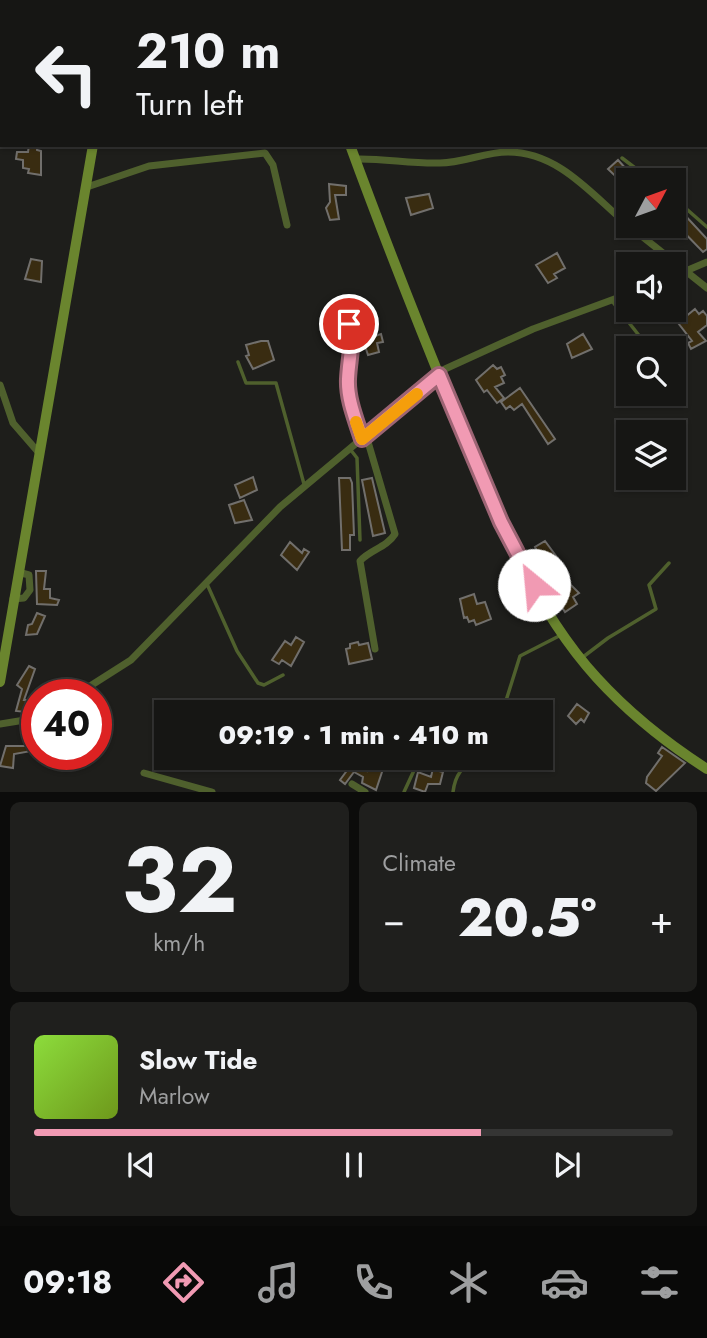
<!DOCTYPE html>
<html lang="en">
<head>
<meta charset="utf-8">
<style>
	body { margin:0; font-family:Jost,sans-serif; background:#1f1f1d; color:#f1f3f6; height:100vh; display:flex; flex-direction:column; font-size:26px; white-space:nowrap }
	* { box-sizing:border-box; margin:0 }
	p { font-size:23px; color:#9e9fa0 }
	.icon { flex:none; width:38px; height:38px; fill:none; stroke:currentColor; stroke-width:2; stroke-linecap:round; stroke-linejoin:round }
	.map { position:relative; height:792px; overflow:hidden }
	.drawer { display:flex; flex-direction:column; gap:10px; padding:10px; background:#0c0c0b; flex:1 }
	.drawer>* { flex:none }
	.top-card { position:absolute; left:0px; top:0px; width:707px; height:147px; box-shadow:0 2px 5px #0004,0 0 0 2px #353534; background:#161614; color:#f1f3f6; overflow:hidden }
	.needle { width:46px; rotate:49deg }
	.tools { position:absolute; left:616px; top:168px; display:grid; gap:14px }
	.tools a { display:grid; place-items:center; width:70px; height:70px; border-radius:0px; background:#161614; box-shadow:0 2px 5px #0004,0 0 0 2px #353534; font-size:35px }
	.speed { position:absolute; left:21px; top:679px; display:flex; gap:14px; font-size:35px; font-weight:700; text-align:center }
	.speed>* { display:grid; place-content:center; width:91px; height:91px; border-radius:50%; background:#161614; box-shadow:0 2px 5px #0004,0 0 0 2px #353534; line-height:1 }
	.speed .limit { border:10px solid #d22; background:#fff; color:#111 }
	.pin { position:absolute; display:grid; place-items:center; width:60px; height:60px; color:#fff; margin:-30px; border:4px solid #fff; border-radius:50%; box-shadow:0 2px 7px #0007 }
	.me { position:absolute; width:77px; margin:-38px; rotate:332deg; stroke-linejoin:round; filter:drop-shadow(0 0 5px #0008) }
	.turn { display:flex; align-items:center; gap:24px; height:147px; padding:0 21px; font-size:32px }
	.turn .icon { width:91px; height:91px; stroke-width:2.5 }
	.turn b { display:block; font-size:49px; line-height:60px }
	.big { font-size:52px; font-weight:800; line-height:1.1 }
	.drawer .card { flex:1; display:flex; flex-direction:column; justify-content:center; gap:10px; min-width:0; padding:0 24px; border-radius:10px; background:#1f1f1d }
	.drawer .dial { align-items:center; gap:0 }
	.dial b { font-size:91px; line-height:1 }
	.song { display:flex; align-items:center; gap:21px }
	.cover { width:84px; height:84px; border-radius:10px; background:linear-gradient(135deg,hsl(90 70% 55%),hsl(80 70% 35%)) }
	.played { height:7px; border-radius:4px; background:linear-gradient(90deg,#f19ab3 70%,#353534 70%) }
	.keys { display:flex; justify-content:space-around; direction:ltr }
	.heat { display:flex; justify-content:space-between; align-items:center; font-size:38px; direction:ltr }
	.drawer .tiles { flex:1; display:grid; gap:10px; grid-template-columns:1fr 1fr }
	.card:last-child { grid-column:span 2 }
	.trip { position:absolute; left:154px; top:700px; width:399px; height:70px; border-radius:0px; background:#161614; box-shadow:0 2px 5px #0004,0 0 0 2px #353534; font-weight:800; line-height:70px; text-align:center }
	.menu { display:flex; height:112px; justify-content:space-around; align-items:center; background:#090908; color:#9e9fa0 }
	.menu .icon { width:49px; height:49px }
	.menu .current { color:#f19ab3 }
	.menu b { font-size:32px; color:#f1f3f6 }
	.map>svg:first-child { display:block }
	.building { fill:#392c11; stroke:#716f6c; stroke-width:2 }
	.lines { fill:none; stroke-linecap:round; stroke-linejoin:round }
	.lane { stroke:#4f602d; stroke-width:3.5 }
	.street { stroke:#4f602d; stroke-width:7 }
	.secondary { stroke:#6a852e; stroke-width:10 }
	.route-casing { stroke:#9d6474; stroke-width:18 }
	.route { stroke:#f19ab3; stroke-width:12 }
	.slow { stroke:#f59e0b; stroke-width:12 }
</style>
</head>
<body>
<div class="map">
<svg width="707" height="792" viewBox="0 0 707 792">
	<rect width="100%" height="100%" fill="#1e1e1b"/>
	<path class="building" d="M29 145H37V150L41 151V175L28 173 29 169 23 168V160L16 159 17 152H28Z
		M618 160 636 180H628V188L608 169Z
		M329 184 346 186V195H335L339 219 330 220 326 208 330 202Z
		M429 194 433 208 411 215 406 198Z
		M681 211 707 239V249L703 252 674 222Z
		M557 253 565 268 554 274 557 278 548 283 536 265Z
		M31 259 42 261 41 282 25 279Z
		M695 309 699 314 703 311 707 316V325L698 332 706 341 691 349 688 343 692 341 675 319 681 315 684 318Z
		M381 334 383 342 377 343 379 352 368 355 363 340Z
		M583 334 592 349 572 358 567 344Z
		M261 341H268L274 360 253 369 246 356 249 355 246 345Z
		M493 365 497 369 501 367 505 375 501 377 504 383 495 387 504 398 497 403 487 390 484 392 476 380Z
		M520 388 555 439 548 444 522 404 514 410 510 406 506 409 501 402Z
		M253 477 257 490 240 498 235 485Z
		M339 478H350L352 483 354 535H350V550H342Z
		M372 478 385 533 373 536 362 480Z
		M244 500 252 520 235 523 229 505Z
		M545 541 559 560 545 568 535 547Z
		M290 542 302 553 304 549 309 552 297 570 281 555Z
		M36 571H46L44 589H50V598L59 600 57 605 37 604Z
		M569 583 579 593 573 597 577 604 565 612 558 601 564 597 559 589Z
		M474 594 477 604 485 602 491 619 476 625 474 620 469 622 467 617 464 618 460 599Z
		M37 613 45 616 37 634 26 635 28 625 32 624Z
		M296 637 304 642 291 666 282 660 279 664 272 660 285 641 291 645Z
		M358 642 359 645 368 643 372 659 349 664 346 649 350 648V644Z
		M29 666 35 669 24 700H26L25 712 16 711 22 689 17 685Z
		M577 704 589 713 584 722 581 719 576 724 568 716Z
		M6 746H37V750L14 754 13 768 0 766Z
		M662 747 685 763 656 791 646 783 647 777 662 756 658 753Z
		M373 760 384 766 376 790 362 783 363 777 354 772 345 784 340 780 354 761 367 771Z
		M434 764 440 766 439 771 443 772 440 784H428L425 792 414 788 418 772 431 777Z"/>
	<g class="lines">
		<path class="lane" d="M622 158 651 180
			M674 198 707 227
			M612 301 641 338 664 346
			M238 362 246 383H276L304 484
			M350 449 357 458 360 540
			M207 584 237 651 258 683 264 685 283 675
			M583 657 608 638 656 609 649 585 669 563
			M498 712 504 707 520 656 561 635
			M404 792 416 766
			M453 792C455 775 462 767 476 758"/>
		<path class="street" d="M355 159C383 158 411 164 440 163 463 163 485 152 508 152 559 152 592 195 628 225
			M87 187 149 166 265 153 273 165 287 225
			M629 226 707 288
			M674 276 707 262
			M349 324C354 344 349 358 348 379 347 399 356 420 362 439
			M0 385 13 423 39 453
			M366 435 395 534C386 548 371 549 360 561L375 649
			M13 599 24 598 30 590 29 575 18 572
			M76 695 131 660 280 507 445 369 533 329 628 294
			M0 724 37 718
			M144 773 212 792
			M352 784 365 792"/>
		<path class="secondary" d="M295 0 296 2
			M113 2 114 0
			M350 145C383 235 418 324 454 412 490 501 531 606 597 678 628 712 668 744 707 769
			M0 682 93 145"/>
	</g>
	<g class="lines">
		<g class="route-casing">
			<path id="route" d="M349 324C354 344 349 358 348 379 347 399 356 420 362 439L439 375 501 522 534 585"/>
		</g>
		<use href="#route" class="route"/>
		<path class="slow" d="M356 422 362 439 417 394"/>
	</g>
</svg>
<div class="tools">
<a><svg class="needle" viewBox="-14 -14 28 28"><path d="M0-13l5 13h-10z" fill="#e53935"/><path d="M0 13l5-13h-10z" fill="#9e9fa0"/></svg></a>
<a><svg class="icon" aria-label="sound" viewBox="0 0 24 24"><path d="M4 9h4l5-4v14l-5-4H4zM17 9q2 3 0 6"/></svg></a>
<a><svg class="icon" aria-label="search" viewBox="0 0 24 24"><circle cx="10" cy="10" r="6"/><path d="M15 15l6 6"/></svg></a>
<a><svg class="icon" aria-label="layers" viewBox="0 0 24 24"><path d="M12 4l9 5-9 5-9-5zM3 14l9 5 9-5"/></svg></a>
</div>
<div class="speed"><div class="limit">40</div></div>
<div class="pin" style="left:349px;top:324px;background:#d93025"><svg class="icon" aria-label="arrive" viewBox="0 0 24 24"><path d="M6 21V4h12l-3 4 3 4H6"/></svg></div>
<svg class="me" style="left:534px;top:585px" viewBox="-20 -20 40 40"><circle r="19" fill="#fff"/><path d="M0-13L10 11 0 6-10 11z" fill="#f19ab3"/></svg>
<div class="trip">09:19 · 1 min · 410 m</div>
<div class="top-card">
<div class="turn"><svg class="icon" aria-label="left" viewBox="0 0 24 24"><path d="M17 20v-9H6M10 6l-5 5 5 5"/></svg><div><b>210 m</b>Turn left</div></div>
</div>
</div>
<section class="drawer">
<div class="tiles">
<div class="card dial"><b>32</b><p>km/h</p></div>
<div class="card"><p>Climate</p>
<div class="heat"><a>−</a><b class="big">20.5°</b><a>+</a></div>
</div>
<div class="card">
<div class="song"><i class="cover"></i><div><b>Slow Tide</b><p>Marlow</p></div></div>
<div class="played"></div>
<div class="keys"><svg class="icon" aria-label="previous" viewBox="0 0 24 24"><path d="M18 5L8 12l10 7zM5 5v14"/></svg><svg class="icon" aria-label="pause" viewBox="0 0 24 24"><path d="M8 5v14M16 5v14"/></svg><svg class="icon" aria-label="next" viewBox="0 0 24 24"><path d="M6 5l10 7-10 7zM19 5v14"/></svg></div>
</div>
</div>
</section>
<nav class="menu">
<b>09:18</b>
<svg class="icon current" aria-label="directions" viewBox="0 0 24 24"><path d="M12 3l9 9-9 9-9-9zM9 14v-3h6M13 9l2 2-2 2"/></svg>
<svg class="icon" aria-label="music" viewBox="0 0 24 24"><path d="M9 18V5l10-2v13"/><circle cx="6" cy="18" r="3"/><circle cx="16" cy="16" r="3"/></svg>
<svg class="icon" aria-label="phone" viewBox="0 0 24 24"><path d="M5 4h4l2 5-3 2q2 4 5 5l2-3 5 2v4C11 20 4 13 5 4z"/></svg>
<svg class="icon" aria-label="climate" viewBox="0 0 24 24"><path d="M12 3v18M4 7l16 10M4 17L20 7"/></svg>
<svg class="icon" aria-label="car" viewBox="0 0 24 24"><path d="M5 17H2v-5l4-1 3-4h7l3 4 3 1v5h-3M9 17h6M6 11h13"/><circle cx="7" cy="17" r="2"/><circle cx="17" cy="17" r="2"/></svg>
<svg class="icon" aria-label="filters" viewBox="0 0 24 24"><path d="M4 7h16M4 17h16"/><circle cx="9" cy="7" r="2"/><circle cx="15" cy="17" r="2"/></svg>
</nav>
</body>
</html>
